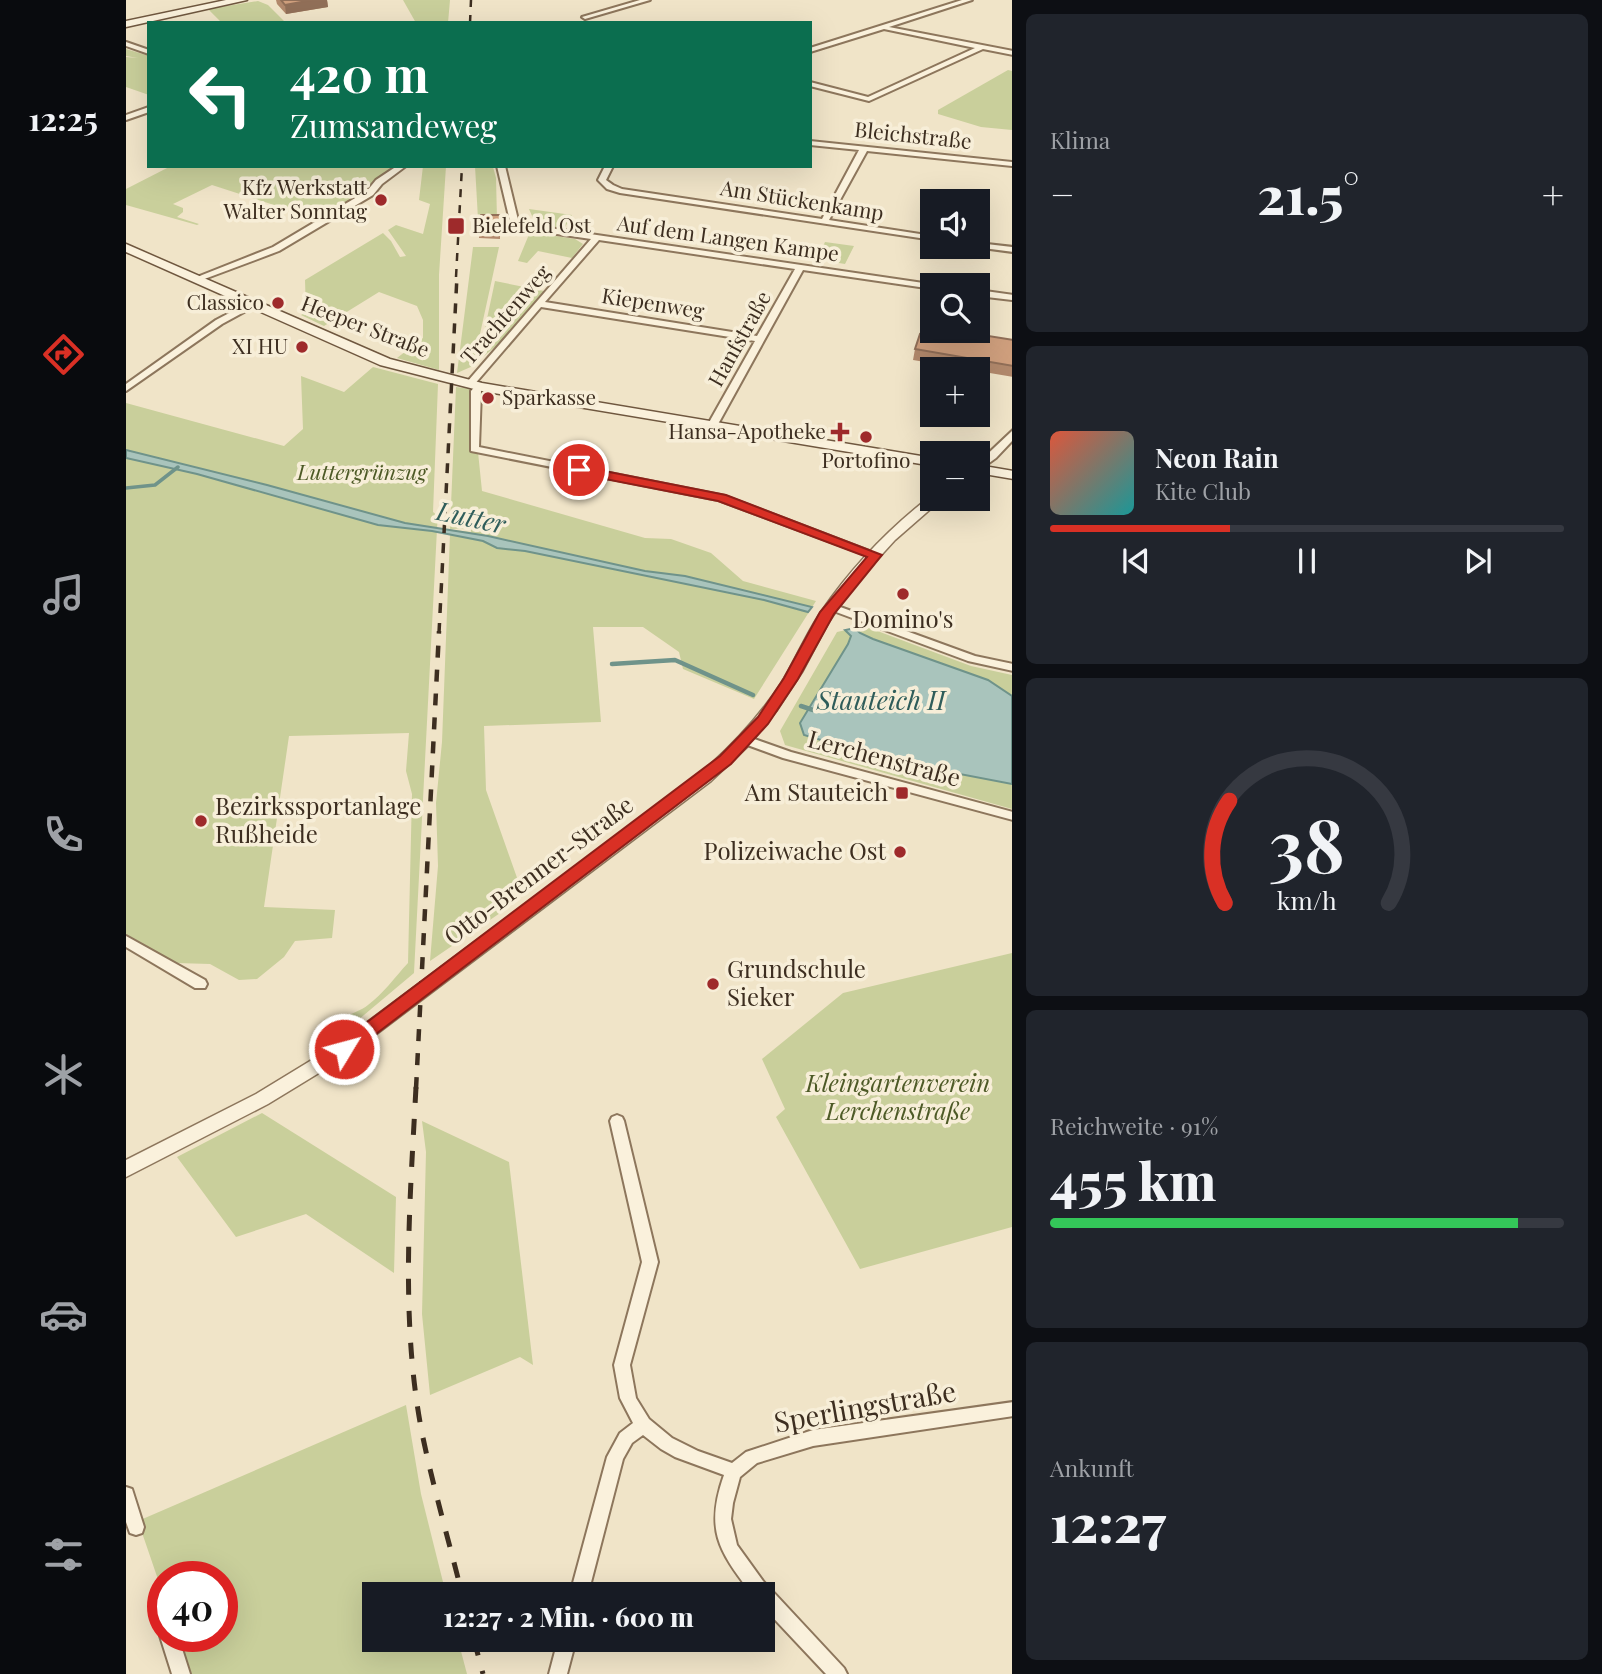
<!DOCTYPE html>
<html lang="de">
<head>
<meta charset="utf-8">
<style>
	body { margin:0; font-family:"Playfair Display",serif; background:#20242c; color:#f1f3f6; height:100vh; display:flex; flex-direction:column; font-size:26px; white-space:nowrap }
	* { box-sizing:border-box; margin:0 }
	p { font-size:23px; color:#9ea1a6 }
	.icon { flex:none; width:38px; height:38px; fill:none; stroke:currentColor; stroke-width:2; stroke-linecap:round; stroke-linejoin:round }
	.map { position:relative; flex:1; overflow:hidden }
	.drawer { display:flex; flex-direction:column; gap:14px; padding:14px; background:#0d0f14; width:590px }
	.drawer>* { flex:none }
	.hud { position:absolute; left:21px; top:21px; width:665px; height:147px; border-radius:0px; box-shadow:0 7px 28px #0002; background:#0b6e4f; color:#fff; overflow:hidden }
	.fabs { position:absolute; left:794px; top:189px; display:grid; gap:14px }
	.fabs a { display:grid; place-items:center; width:70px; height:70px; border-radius:0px; background:#171b24; box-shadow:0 7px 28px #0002; font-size:35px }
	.speed { position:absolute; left:21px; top:1561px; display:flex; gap:14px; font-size:35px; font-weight:700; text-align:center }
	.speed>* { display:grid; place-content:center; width:91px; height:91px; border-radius:50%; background:#171b24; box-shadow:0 7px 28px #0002; line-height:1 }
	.speed .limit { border:10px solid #d22; background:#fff; color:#111 }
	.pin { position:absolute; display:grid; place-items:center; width:60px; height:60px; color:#fff; margin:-30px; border:4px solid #fff; border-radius:50%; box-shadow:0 2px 7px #0007 }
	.me { position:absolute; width:77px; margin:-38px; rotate:53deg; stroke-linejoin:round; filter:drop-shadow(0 0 5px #0008) }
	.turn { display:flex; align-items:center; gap:24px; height:147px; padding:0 28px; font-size:32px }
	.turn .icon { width:91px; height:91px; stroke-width:2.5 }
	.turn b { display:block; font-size:49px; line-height:60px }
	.big { font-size:52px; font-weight:800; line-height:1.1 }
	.drawer .widget { flex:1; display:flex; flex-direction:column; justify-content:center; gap:10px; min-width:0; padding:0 24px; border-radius:10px; background:#20242c }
	.drawer .dial { align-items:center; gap:0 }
	.dial svg { height:182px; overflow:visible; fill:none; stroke:#363941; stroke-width:7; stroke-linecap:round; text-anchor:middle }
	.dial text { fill:#f1f3f6; stroke:none }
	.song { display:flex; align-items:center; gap:21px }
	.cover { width:84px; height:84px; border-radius:10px; background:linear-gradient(135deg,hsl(10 70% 55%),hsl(180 70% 35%)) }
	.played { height:7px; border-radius:4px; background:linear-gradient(90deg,#d93025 35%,#363941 35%) }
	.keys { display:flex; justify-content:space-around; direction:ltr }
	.heat { display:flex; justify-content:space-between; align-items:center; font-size:38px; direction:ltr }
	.charge { height:10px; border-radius:5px; background:linear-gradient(90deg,#34c759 91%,#363941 0) }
	.trip { position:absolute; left:236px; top:1582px; width:413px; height:70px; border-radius:0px; background:#171b24; box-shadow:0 7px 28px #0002; font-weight:800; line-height:70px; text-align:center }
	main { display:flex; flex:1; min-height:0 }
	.tabs { display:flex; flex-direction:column; width:126px; justify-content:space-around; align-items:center; background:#090b0e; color:#9ea1a6 }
	.tabs .icon { width:49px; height:49px }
	.tabs .selected { color:#d93025 }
	.tabs b { font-size:32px; color:#f1f3f6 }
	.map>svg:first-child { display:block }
	.green { fill:#c9cf9b }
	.water { fill:#a9c4bc; stroke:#6f938a; stroke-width:2 }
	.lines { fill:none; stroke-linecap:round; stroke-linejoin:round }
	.stream-far1 { stroke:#6f938a; stroke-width:3.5 }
	.stream { stroke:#6f938a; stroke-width:4.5 }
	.minor-casing { stroke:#8d765c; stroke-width:4 }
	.tertiary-casing { stroke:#8d765c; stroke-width:3 }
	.secondary-casing { stroke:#6f573f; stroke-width:3 }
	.minor { fill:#faf1dc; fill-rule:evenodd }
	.tertiary { fill:#faf1dc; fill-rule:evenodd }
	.secondary { fill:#faf1dc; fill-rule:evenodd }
	.rail-far3 { stroke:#3d2e20; stroke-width:2.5; stroke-dasharray:8 8; stroke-linecap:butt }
	.rail-far2 { stroke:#3d2e20; stroke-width:3.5; stroke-dasharray:10 10; stroke-linecap:butt }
	.rail-far1 { stroke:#3d2e20; stroke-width:4.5; stroke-dasharray:12 12; stroke-linecap:butt }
	.rail { stroke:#3d2e20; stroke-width:5; stroke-dasharray:16 16; stroke-linecap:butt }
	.wall { fill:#b2896c }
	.shaded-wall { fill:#916f58 }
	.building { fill:#cf9f7d; stroke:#916f58; stroke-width:2 }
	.route { fill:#d93025; stroke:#8d1f18; stroke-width:2 }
	.poi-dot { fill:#9e2a2b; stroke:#f7eed8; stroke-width:2.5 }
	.labels { text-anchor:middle; stroke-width:7; stroke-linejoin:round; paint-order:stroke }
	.far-street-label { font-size:21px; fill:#3d2e20; stroke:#f7eed8 }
	.far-poi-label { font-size:21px; fill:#3d2e20; stroke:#f7eed8; text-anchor:end }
	.far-park-label { font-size:21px; font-style:italic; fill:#4d5a26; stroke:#f7eed8 }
	.poi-label { font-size:24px; fill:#3d2e20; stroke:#f7eed8; text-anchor:end }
	.street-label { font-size:24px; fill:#3d2e20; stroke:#f7eed8 }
	.park-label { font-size:24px; font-style:italic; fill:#4d5a26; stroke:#f7eed8 }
	.water-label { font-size:26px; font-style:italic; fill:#2f5d5a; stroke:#f7eed8 }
	.near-street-label { font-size:28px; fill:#3d2e20; stroke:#f7eed8 }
</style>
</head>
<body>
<main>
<nav class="tabs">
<b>12:25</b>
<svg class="icon selected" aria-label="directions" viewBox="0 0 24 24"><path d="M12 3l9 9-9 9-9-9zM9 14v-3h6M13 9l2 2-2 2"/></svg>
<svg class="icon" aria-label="music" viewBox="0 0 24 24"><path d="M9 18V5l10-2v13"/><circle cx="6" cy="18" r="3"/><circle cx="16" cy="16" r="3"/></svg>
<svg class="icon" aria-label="phone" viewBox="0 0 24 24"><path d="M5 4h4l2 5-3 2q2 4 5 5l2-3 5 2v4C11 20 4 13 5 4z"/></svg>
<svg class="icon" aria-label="climate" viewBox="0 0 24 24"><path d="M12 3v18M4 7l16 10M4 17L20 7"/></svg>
<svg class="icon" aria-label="car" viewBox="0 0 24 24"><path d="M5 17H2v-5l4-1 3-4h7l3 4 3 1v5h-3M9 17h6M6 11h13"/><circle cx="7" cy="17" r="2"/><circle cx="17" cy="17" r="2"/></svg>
<svg class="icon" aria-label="filters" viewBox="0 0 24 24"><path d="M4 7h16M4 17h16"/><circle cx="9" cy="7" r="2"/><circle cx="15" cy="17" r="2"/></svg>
</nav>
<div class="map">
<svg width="887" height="1674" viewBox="0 0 887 1674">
	<rect width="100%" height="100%" fill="#f0e4c8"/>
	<path class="green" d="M277 0H324L322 23H290Z
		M132 1 142 5 160 23H96L82 9Z
		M0 49 23 56V95L0 87V57L12 58 0 56Z
		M882 70 886 71V130L855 127 812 114V110Z
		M45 166H271L241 191 194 220 86 185 47 204 57 208V212L51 217 73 224 71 225 0 205V189Z
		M297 166H320L313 275V370L271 358 297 338V320L291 306 253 292 198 326 175 315 180 312 179 280 257 233 265 241 274 257 280 256 262 230 270 225 297 234 304 204 293 200Z
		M349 166 367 167 370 178 371 219H352Z
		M403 209 446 215 438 229 410 225Z
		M404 232 449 239 457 244 446 258 412 251 401 263 392 261Z
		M699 242 728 246 719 264 701 261 703 257 693 255Z
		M347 247H373L347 366 331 373Z
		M369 281 418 291 376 341 352 361Z
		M247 367 312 384 307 512 312 516 311 528 345 532V528L324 529 330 387 346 389 344 450 352 452 356 491 519 538 545 539 585 553 617 581 690 601 628 699 557 669 553 652 517 627H467L475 722 358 726 360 790 395 889 380 909 304 961 312 866 310 803 316 742 324 534 344 539 345 535 311 529 288 973 213 1036 209 1032C211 1015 231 1014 242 1005 257 994 269 977 282 963L286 794 280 771 283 733 163 736 138 907 209 910 206 938 169 941 158 957 131 979 113 980 84 964 50 963 0 934V403L158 446 177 429 175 376 218 392Z
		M738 626 845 666 886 675V809L659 745 654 731 711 632Z
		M886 953V1227L734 1269 650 1117 659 1109 636 1059 717 993Z
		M136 1113 270 1197 268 1273 180 1214 110 1237 51 1157Z
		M296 1121 383 1162 407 1365 394 1357 304 1395 296 1314 300 1152Z
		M280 1405 295 1494 320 1594H248V1640H332L341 1674H63L51 1636H96V1577H37V1594L12 1521Z"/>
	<path class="water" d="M0 450 141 485 279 523 362 536 519 571 559 576 686 607 682 612 638 600 399 551 371 548 357 541 306 531 252 525 71 474 0 458Z
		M729 628 734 633 747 639 862 680 886 696V784L766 761 678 735 674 723 722 644 725 636 719 630Z"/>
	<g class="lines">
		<path class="stream-far1" d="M0 488 29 485 52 467"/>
		<path class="stream" d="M486 664 549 660 627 695
			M675 706 687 710"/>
		<g class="minor-casing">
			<path id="minor" d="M514 0H524L459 19 456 17Z
				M836 0H846L763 27 887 51V55L857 49 743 101 684 86V82L742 97 849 48 758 29 684 52V48Z
				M0 42 23 50V54L0 46Z
				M23 107V112L0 120V115Z
				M684 141 887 162V166L741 151 703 220 807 236V240L494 193 481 189 472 180 479 166H487L480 180 487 185 496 189 696 219 733 150 684 145Z
				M271 166H280L256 184 247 195 153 251 73 281 66 279 147 247 241 191 250 180Z
				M371 166H379L392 220 396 224 811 285H807V289L677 270 591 426 586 429 581 426 629 341 415 307 347 386H341V382L465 239 390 228 384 221ZM473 240 669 269 631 336 419 302Z
				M852 243 887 247V252L849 247H852Z
				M852 290 887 295V300L852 296Z
				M126 301 129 302V306L96 324 0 391V384L90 320Z
				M354 383 359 386 355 391 353 447 599 496 754 555 749 558 745 557 592 500 345 451V391L351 384Z
				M887 430V440L870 458 852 471V463Z
				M706 604 849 656 887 664V671L842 661 702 609 701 607Z
				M620 736 665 752 887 812V820L657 758 616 743 614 740 616 737Z
				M0 936 79 980 81 984 79 988H69L0 947Z
				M491 1115 496 1117 498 1121 532 1262 504 1365 510 1398 523 1419 546 1438 572 1451 606 1463 620 1452 687 1430 887 1402V1416L687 1446 631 1463 614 1477 607 1503 605 1519 611 1545 637 1581 718 1668 721 1674H700L637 1607V1594L625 1593C592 1550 579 1529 598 1475L549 1457 535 1449 517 1435 506 1443 497 1459 462 1594H444L481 1457 494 1433 507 1423 494 1398 488 1365 516 1262 484 1121 486 1117Z
				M0 1487 6 1489 18 1527 16 1533 10 1535 4 1533 0 1522Z
				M36 1607 37 1608V1627L31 1624 27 1616 30 1610Z
				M37 1630V1636H52L64 1674H46L34 1636Z
				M432 1640H450L441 1674H423Z"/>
		</g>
		<g class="tertiary-casing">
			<path id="tertiary" d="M805 496 807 499H816L769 540 728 585 702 623 676 672 651 710 621 747 585 781 224 1054 142 1104 0 1177V1160L130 1094 212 1044 575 773C606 746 634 716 656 682 670 659 680 634 695 612 726 567 762 529 805 496Z"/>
		</g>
		<g class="secondary-casing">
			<path id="secondary" d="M100 0H121L0 27V21Z
				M0 244 264 359 356 383 807 458V466L356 391 254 365 0 252Z
				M852 465 887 471V479L852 473Z"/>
		</g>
		<use href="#minor" class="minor"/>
		<use href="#tertiary" class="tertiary"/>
		<use href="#secondary" class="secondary"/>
		<path class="rail-far3" d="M344 23 345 0
			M330 277 336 166"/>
		<path class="rail-far2" d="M313 633 331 276"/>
		<path class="rail-far1" d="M290 1089 313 631"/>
		<path class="rail" d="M290 1087C284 1202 274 1319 296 1433 307 1487 323 1541 336 1594
			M348 1640 357 1674"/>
	</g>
	<path class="wall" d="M150 0H201L202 7 160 14 151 4Z
		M374 215V239L353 238V231Z
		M802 336 887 340V377L852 371V369H841L787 360 789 349Z"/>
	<path class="shaded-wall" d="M186 0H201L202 7 160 14 159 5Z"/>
	<path class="building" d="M155 0H186L159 5Z
		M355 215H374V232L353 231Z
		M806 327 807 331H831L887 340V366L789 349 794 334 802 336Z"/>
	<path class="route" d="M453 466 600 495 756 555 708 614 672 679 642 724 605 764 225 1053H212L209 1049 212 1044 594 756 632 717 658 678 694 612 741 557 592 501 448 473V467Z"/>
	<g class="poi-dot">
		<circle cx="255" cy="200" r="7"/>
		<rect x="321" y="217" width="18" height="18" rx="3.5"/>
		<circle cx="152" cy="303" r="7"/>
		<circle cx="176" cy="347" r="7"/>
		<circle cx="362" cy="398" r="7"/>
		<path d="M710.5 421.5h7v7h7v7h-7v7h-7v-7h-7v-7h7z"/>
		<circle cx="740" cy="437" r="7"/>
		<circle cx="777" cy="594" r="7"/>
		<rect x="769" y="786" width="14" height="14" rx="3.5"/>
		<circle cx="75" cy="821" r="7"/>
		<circle cx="774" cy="852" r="7"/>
		<circle cx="587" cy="984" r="7"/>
	</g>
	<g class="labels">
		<g class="far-street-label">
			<text transform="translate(787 136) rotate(6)" y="7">Bleichstraße</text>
			<text transform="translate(676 201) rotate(9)" y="7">Am Stückenkamp</text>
			<text transform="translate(602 239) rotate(8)" y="7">Auf dem Langen Kampe</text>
			<text transform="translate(527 304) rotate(9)" y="7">Kiepenweg</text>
			<text transform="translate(380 315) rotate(-49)" y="7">Trachtenweg</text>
			<text transform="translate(239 327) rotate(21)" y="7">Heeper Straße</text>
			<text transform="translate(614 339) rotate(-61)" y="7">Hanfstraße</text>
		</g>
		<g class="far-poi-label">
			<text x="241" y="195">Kfz Werkstatt<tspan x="241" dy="24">Walter Sonntag</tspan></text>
			<text x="346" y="233" text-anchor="start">Bielefeld Ost</text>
			<text x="138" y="310">Classico</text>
			<text x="162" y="354">XI HU</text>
			<text x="376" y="405" text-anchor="start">Sparkasse</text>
			<text x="700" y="439">Hansa-Apotheke</text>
			<text x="740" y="468" text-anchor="middle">Portofino</text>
		</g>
		<g class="far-park-label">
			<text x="236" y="480">Luttergrünzug</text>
		</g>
		<g class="poi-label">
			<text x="777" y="628" text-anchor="middle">Domino's</text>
			<text x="762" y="801">Am Stauteich</text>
			<text x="89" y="815" text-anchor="start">Bezirkssportanlage<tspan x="89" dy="28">Rußheide</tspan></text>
			<text x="760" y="860">Polizeiwache Ost</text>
			<text x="601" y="978" text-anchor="start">Grundschule<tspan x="601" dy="28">Sieker</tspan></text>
		</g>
		<g class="street-label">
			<text transform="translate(758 759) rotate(15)" y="8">Lerchenstraße</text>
			<text transform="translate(413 871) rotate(-37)" y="8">Otto-Brenner-Straße</text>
		</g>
		<g class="park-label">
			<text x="772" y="1092">Kleingartenverein<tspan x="772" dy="28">Lerchenstraße</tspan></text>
		</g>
		<g class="water-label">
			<text transform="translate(345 518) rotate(12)" y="9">Lutter</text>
			<text x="755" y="710">Stauteich II</text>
		</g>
		<g class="near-street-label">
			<text transform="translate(739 1407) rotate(-10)" y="10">Sperlingstraße</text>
		</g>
	</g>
</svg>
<div class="fabs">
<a><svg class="icon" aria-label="sound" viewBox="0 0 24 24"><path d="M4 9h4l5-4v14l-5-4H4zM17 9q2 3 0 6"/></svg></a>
<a><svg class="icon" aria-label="search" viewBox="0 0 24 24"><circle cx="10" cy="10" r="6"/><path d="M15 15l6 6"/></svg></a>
<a>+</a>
<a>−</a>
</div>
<div class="speed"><div class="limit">40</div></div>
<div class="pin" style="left:453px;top:470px;background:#d93025"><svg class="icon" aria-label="arrive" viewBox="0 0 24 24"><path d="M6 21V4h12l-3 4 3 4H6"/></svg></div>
<svg class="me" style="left:218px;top:1049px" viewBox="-20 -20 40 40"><circle r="17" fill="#d93025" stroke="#fff" stroke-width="3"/><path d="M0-11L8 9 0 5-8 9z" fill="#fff"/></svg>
<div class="trip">12:27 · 2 Min. · 600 m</div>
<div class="hud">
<div class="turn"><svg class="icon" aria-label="left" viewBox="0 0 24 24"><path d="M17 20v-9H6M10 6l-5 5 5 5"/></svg><div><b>420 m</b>Zumsandeweg</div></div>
</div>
</div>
<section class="drawer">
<div class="widget"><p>Klima</p>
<div class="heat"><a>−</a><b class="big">21.5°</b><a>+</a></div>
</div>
<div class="widget">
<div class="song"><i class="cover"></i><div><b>Neon Rain</b><p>Kite Club</p></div></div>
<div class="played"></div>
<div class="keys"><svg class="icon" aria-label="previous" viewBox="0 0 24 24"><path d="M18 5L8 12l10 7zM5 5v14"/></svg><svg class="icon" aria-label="pause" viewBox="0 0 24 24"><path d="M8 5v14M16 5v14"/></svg><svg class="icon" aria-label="next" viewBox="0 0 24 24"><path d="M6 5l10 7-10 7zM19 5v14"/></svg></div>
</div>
<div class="widget dial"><svg viewBox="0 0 100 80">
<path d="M14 69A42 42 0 1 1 86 69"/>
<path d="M14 69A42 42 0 0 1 16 24" stroke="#d93025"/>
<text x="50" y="56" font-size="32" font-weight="700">38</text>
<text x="50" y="72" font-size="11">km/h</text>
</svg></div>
<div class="widget"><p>Reichweite · 91%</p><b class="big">455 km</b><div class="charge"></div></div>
<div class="widget"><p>Ankunft</p><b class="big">12:27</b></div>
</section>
</main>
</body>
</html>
